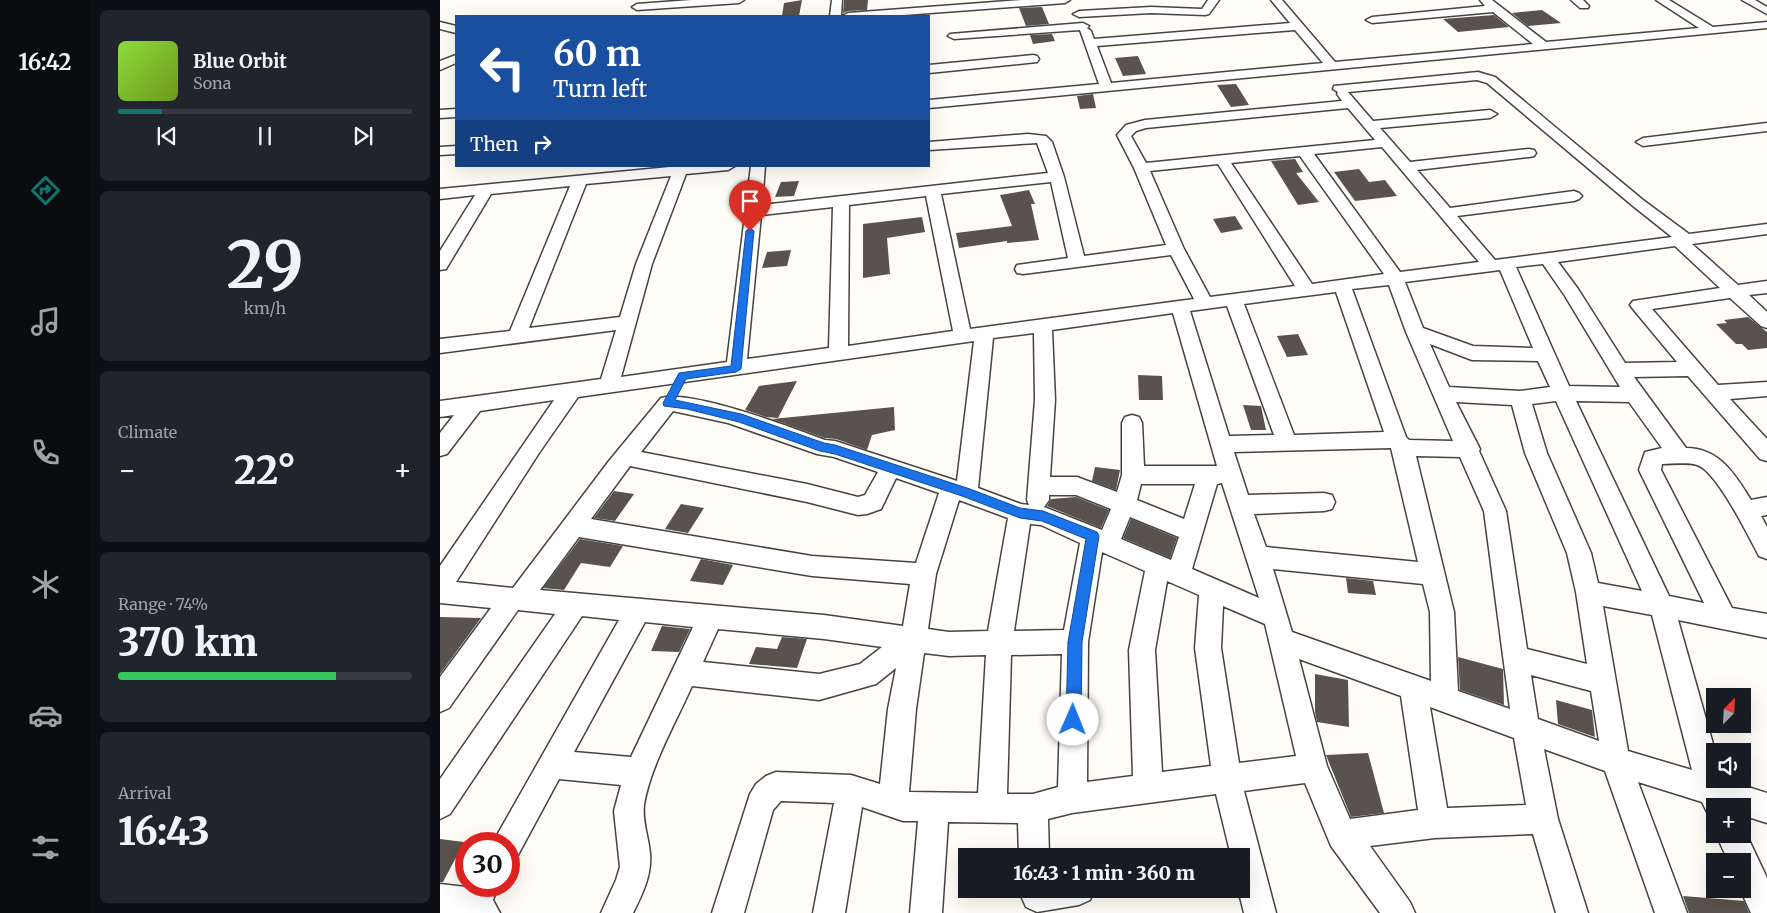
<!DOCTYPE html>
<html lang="en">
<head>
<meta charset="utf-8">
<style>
	body { margin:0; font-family:Merriweather,serif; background:#20242c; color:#f1f3f6; height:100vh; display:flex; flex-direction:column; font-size:19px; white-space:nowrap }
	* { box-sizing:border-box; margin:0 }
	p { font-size:16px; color:#9ea1a6 }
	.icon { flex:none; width:28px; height:28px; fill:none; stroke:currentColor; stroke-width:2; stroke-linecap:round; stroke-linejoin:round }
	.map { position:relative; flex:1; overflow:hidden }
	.panel { display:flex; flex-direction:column; gap:10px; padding:10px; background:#0d0f14; width:350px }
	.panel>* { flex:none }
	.banner { position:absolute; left:15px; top:15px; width:475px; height:152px; border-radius:0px; box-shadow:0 5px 20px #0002; background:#1a4fa0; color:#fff; overflow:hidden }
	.needle { width:32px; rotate:24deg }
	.fabs { position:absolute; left:1266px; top:688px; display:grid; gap:10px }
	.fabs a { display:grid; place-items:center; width:45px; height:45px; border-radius:0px; background:#171b24; box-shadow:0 5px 20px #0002; font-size:25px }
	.speed { position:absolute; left:15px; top:832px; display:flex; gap:10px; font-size:25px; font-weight:700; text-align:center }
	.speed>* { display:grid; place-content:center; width:65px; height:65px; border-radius:50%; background:#171b24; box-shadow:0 5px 20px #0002; line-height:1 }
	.speed .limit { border:8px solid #d22; background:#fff; color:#111 }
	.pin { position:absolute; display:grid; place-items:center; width:42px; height:42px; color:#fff; margin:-51px -21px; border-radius:50% 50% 50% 0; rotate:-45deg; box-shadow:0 0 5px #0007 }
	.pin .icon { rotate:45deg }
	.me { position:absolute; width:55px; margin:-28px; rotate:1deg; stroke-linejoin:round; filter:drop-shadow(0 0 4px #0008) }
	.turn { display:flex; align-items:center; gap:18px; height:105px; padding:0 15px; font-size:22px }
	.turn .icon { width:65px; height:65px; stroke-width:2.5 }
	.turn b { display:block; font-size:35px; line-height:42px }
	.then { display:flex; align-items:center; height:48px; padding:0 15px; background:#0003; gap:10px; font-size:19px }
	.big { font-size:38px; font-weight:800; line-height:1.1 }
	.panel .tile { flex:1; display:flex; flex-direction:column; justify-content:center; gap:8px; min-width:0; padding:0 18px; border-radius:8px; background:#20242c }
	.panel .dial { align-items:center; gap:0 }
	.dial b { font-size:65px; line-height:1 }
	.song { display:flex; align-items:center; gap:15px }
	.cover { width:60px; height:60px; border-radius:8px; background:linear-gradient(135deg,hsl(90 70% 55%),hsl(80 70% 35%)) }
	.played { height:5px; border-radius:2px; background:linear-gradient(90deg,#0f766e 15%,#363941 15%) }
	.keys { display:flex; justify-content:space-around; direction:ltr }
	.heat { display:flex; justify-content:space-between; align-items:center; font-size:28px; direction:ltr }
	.charge { height:8px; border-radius:4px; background:linear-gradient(90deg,#34c759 74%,#363941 0) }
	.trip { position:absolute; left:518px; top:848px; width:292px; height:50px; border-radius:0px; background:#171b24; box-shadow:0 5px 20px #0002; font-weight:800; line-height:50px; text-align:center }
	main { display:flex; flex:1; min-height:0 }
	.dock { display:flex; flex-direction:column; width:90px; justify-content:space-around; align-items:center; background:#090b0e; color:#9ea1a6 }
	.dock .icon { width:35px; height:35px }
	.dock .active { color:#0f766e }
	.dock b { font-size:22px; color:#f1f3f6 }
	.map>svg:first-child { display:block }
	.building { fill:#5a524d }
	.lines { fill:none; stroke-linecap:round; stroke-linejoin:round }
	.minor-casing { stroke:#444; stroke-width:3 }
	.minor { fill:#fff; fill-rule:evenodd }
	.route { fill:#1a73e8; stroke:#114b97 }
</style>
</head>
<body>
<main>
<nav class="dock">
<b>16:42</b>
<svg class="icon active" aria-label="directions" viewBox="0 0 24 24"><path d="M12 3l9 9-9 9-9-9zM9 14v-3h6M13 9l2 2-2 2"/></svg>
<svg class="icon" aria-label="music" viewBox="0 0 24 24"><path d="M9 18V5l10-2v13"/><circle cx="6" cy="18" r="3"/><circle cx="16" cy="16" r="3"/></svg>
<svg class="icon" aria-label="phone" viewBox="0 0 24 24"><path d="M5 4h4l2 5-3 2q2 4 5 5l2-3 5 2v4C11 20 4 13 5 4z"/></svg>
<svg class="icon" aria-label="climate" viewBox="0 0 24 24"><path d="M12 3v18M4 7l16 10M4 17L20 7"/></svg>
<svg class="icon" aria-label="car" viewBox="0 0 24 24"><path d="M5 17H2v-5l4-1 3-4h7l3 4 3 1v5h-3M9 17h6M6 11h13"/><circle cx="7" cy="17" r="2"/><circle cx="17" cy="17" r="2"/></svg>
<svg class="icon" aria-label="filters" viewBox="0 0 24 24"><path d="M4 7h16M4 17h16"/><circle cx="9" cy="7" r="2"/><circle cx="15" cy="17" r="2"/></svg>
</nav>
<section class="panel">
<div class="tile">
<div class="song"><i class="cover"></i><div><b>Blue Orbit</b><p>Sona</p></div></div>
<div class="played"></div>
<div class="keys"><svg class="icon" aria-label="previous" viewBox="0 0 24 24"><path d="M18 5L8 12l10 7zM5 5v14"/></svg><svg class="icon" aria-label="pause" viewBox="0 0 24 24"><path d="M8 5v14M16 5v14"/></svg><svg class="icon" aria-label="next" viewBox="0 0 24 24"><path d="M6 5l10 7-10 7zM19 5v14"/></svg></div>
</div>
<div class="tile dial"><b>29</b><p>km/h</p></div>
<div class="tile"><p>Climate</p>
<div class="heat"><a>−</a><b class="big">22°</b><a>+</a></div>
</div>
<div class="tile"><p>Range · 74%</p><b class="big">370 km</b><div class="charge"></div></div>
<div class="tile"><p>Arrival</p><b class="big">16:43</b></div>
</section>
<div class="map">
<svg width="1327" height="913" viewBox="0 0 1327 913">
	<rect width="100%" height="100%" fill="#fffdf5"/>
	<path class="building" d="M362 0 359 16H342L344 3Z
		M404 0H428L427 10 408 11 403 13Z
		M602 7 609 24 586 26 579 8Z
		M1102 10 1121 23 1088 26 1072 13Z
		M1054 15 1069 27 1018 32 1003 19Z
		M612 34 615 41 593 44 590 35Z
		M698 56 706 74 683 76 675 58Z
		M796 84 809 105 791 107 777 85Z
		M653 94 656 108 640 109 637 96Z
		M855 159 863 172 856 173 879 202 858 205 831 161Z
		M919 169 929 182 945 180 957 196 915 201 894 172Z
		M359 181 354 196 335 197 341 182Z
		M589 190 595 204H591L599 240 567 243V241L519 248 516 233 572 226 560 195Z
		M795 216 803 229 781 233 773 219Z
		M482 217 485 232 447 238 450 274 423 278V224Z
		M351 250 347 266 322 268 327 252Z
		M1308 317 1327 332V348L1308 350 1302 344H1296L1276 324 1287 323 1284 320Z
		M858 334 868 355 847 357 837 336Z
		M698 375 722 376 723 400H699Z
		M357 381 338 418 326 417 305 410 319 386Z
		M803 405 821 406 826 430H811Z
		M454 407 455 430 432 435 427 450 396 439 385 438 332 419Z
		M655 467 680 470 676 490 652 481Z
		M174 491 194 494 175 521 154 518Z
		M636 497 669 510 661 528 607 506 611 499Z
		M241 504 264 508 248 533 225 529Z
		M691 519 737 538 730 558 683 538Z
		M140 539 183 546 170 567 141 563 124 590 103 588Z
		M261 559 293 565 283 585 250 581Z
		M906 578 933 581 936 595 908 593Z
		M0 617 41 618 0 674Z
		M222 626 250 629 239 652 211 651Z
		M342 637 367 639 357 668 309 664 316 647 337 649Z
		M1018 657 1063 669 1064 705 1020 690Z
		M875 674 908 680 909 727 877 722 875 712Z
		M1116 700 1152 710 1155 737 1118 724Z
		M928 753 944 813 911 817 886 755Z
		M0 839 24 842 3 882H0Z
		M1243 896 1304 901 1309 913H1249Z"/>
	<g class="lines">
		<g class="minor-casing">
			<path id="minor" d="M251 0H304L299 3 197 10 192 7 197 4Z
				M392 0H402L401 16H390Z
				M581 0H630L625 3 450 16H402L408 13Z
				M768 0H779L769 14 765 15 711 13 639 17 633 14 639 11 711 7 762 9Z
				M831 0H842L895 62 1093 44 1053 12 932 23 926 20 932 17 1045 6 1040 0H1052L1106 42 1259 28 1216 0H1229L1273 27 1327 22V28L489 108V100L659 84 640 30 514 39 508 36 510 34 643 23 649 26 647 28 651 31 654 39 850 23ZM855 30 883 63 671 83 657 46Z
				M1131 0H1143L1149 6 1148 8H1140Z
				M1302 0H1315L1327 7V14Z
				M0 22 16 26V33L0 29Z
				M16 55V63L0 70V61Z
				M593 55 597 56 599 59 597 62 489 73V65Z
				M1038 72 1055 77 1203 200 1249 234 1327 224V234L1252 244 1298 285 1327 281V293L1309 295 1327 312V328L1321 326 1290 298 1212 309 1278 385 1327 382V396L1290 399 1327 439V461L1320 459 1248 376 1194 377 1246 448C1279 448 1295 474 1311 500L1327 497V515L1321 516 1327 527V559L1319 556C1309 537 1276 470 1257 465 1247 462 1233 464 1222 464L1221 470 1292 608 1327 614V638L1238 620 1275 751V779H1283L1327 793V823L1302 815V806H1275V819L1269 816 1262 802 1198 782 1247 913H1215L1165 771 1104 749 1118 819 1148 913H1116L1093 834 995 838 930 846 970 902 975 913H940L891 846 865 783 804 791 836 913H804L798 889H801V856H791L776 794 632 813 608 819 609 856H579L578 823 508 822 502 913H470L478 821H463L422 807 405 913H373L394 803 341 801 333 810 304 913H272L310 794 316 784 326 776 336 772 411 775 440 784 448 709 456 668 436 684 379 700 252 686C236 722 210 767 204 805 202 822 209 838 210 854 212 875 202 895 193 913H161L176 880 180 867 174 811 181 785 119 779 78 855 69 858V844H52L179 620 142 616 10 814 0 819V779L115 614 78 610 9 708 0 712V677L51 608 0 603V566L114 400 40 411 7 454 0 456V433L14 415 0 417V401L161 379 176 330 0 353V339L70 331 130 186 51 194 6 269 0 270V251L35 195 0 199V189L240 166H295L288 170 246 174 212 264 181 377 287 362 311 166H325L322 205 608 173 597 143 489 150V142L588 134 606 136 612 142 624 177 644 256 726 245 694 168 677 135 686 125 705 120 902 101 897 94 898 92 893 89 894 86ZM1037 80 1047 83 1193 206 1232 237 1055 260 1017 216 1134 201 1139 199 1142 196 1139 193 1134 191 1010 208 977 170 1089 157 1094 156 1096 153 1094 150 1089 149 970 162 940 128 1050 118 1057 114 1050 110 933 121 908 92ZM908 108 935 140 706 163 691 136 696 131 706 128ZM942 147 1039 262 960 272 874 154ZM860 156 944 274 872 284 791 163ZM778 164 855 286 770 297 744 249 710 171ZM231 176 196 264 180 317 89 328 146 184ZM611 182 628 258 577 265 575 269 577 273 583 274 731 255 754 299 530 329 501 194ZM486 196 513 331 408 346 409 205ZM393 207 389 348 307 359 321 215ZM1235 246 1280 288 1193 301 1190 305 1193 309 1237 362 1185 363 1138 289 1118 262ZM1103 264 1125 296 1180 387 1129 386 1076 267ZM1060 270 1093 348 1033 346 983 328 965 282ZM949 285 966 332 1013 441 969 440 966 437 912 289ZM896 292 944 432 854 435 804 304ZM787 306 834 435 789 436 750 311ZM733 313 777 466H704L702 423 699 417 692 415 685 417 682 423V475L677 492 637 477H610L615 400 612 330ZM594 333 595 400 587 500 589 505 581 504 538 488 553 338ZM534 341 517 481 395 441 385 440C353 428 251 389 221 398L169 461 73 588 16 582 99 453 138 397ZM990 344 1032 360 1098 361 1110 387 1080 391 1009 387ZM1116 401 1202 591 1158 583 1151 553 1107 453 1092 404ZM1136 401 1189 402 1222 448 1205 452 1199 470 1264 603 1229 596ZM1016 402 1072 405 1085 453 1127 553 1136 592 1147 664 1087 649 1066 511 1039 451 1040 449ZM233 411 288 423 377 454 394 457 438 472 425 495 418 497 367 484 201 452ZM951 448 978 562 826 547 814 514 884 511 892 509 895 502 892 495 884 493 808 495 794 452ZM976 456 1020 457 1044 511 1070 709 1018 691 1014 612ZM190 466 367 502 418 515 427 514 441 509 456 478 499 493 476 563 372 556 151 519ZM782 483 819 598 752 569 777 484ZM701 484H755L744 519 697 500ZM609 495H636L671 509 662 530 604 507 609 500ZM519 500 568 518 548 631 509 632 488 629 496 574ZM690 517 739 537 731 560 681 539ZM590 524 601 525 640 543 624 630 574 631ZM139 537 372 576 470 584 463 626 384 615 100 590ZM662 552 705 571 689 650 693 776 647 782 648 642ZM833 569 983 584 990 612 991 681 852 632ZM727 581 759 595 755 648 771 766 722 772 715 650ZM783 606 825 624 856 756 799 763 781 648ZM1163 606 1212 615 1252 770 1188 751ZM205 622 253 627 191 757 134 752ZM278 629 384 639 442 647 420 664 379 674 263 662ZM484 653 509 656 546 655 538 793 469 792 476 709ZM622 654 618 787 593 794H567L571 655ZM859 659 961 696 978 810 910 819 887 766ZM1091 675 1151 691 1159 741 1098 719ZM990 707 1074 738 1086 805 1007 808Z
				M16 109V117L0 118V110Z
				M1327 123V131L1203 146 1196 142 1203 138Z
				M16 146V154L0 155V147Z
				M1302 825 1327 878V913H1311L1300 889H1302V861H1288L1276 834H1302Z
				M0 884 26 887 58 886 53 900 60 913H0Z
				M584 889H655L650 900 639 905 597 912 586 907 581 896Z"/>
		</g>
		<use href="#minor" class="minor"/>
	</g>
	<path class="route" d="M310 228 314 231 301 369 296 372 246 379 235 400 301 414 384 443 395 445 530 489 580 508 603 511 657 532 659 536 642 642 641 720 639 725 633 728 628 725 626 720 628 642 646 539 602 521 580 518 522 496 395 454 380 451 299 422 247 409 224 406 223 403 239 373 291 366 306 231Z"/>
</svg>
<div class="fabs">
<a><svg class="needle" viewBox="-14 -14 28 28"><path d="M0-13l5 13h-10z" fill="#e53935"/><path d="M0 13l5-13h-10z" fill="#9ea1a6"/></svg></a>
<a><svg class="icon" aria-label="sound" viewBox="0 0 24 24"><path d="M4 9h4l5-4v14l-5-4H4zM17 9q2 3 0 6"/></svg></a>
<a>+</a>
<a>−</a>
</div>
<div class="speed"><div class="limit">30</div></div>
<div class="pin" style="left:310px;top:231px;background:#d93025"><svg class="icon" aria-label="arrive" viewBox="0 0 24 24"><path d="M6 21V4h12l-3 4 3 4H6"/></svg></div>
<svg class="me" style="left:633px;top:720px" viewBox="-20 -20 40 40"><circle r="19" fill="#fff"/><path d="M0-13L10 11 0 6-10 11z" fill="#1a73e8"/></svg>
<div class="trip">16:43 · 1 min · 360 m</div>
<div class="banner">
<div class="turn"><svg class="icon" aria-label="left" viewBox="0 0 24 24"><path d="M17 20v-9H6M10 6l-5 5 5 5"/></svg><div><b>60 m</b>Turn left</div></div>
<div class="then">Then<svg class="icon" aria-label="right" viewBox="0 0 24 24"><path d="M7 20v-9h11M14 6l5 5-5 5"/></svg></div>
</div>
</div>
</main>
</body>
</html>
